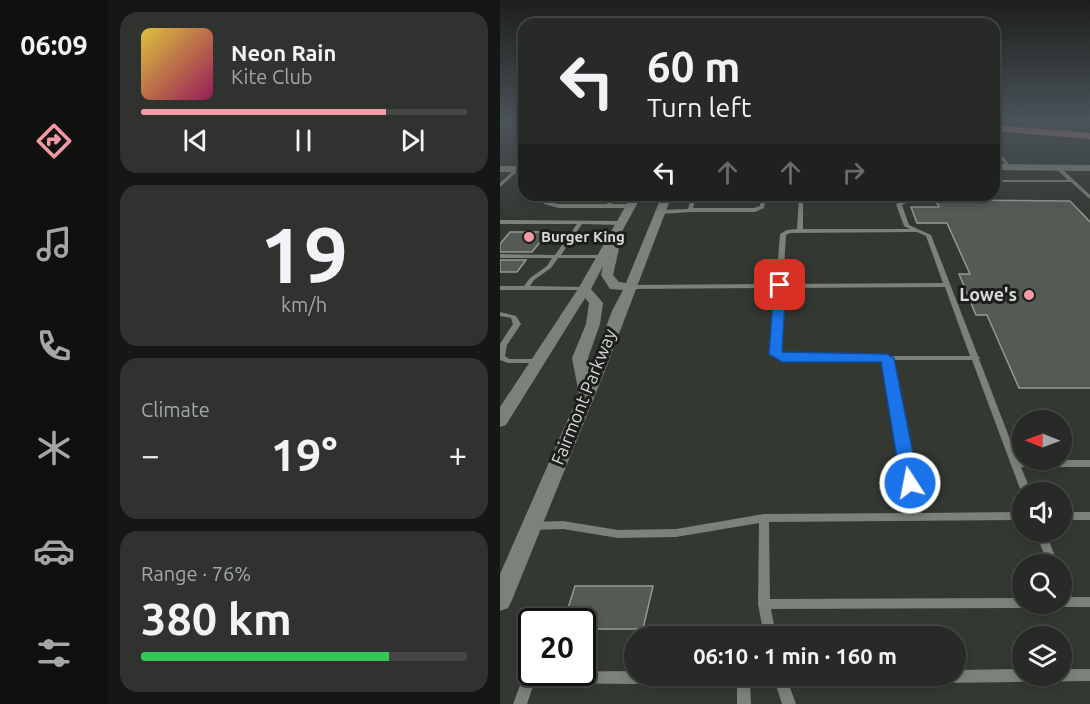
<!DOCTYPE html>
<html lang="en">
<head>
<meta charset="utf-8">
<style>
	body { margin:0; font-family:Ubuntu,sans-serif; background:#2f322e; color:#f1f3f6; height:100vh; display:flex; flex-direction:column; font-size:22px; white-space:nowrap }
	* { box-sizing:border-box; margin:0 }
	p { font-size:20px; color:#a4a7a7 }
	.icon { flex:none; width:33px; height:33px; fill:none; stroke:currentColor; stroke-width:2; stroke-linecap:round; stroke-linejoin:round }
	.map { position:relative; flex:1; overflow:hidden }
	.sheet { display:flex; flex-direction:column; gap:12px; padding:12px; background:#151715; width:392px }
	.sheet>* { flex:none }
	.top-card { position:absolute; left:18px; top:18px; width:482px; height:183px; border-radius:18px; box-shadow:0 3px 9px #0003,0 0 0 2px #434643; background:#272a26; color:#f1f3f6; overflow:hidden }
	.needle { width:39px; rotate:271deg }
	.fabs { position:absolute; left:512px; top:410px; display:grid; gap:12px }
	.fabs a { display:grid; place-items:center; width:60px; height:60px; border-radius:50%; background:#272a26; box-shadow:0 3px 9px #0003,0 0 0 2px #434643; font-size:30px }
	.speed { position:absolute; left:18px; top:608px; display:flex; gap:12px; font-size:30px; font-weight:700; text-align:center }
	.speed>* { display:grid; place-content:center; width:78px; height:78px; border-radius:50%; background:#272a26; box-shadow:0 3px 9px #0003,0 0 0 2px #434643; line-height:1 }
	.speed .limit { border:3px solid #111; border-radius:9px; background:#fff; color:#111 }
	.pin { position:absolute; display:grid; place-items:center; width:51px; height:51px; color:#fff; margin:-26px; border-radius:12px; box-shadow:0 3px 9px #0006 }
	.me { position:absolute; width:66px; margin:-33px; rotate:349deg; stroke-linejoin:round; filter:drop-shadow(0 0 4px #0008) }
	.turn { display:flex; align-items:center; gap:21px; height:126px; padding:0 30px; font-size:27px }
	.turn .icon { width:78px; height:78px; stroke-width:2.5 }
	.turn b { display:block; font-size:42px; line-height:51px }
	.lanes { display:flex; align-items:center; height:57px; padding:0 30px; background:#0003; justify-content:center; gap:30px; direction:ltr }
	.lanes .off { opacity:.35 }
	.big { font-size:45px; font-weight:600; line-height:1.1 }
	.sheet .widget { flex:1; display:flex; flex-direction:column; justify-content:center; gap:9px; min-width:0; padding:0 21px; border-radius:18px; background:#2f322e }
	.sheet .dial { align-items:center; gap:0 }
	.dial b { font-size:78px; line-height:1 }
	.song { display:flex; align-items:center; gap:18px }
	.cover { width:72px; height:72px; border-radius:9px; background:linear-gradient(135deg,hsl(50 70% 55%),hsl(330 70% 35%)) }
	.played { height:6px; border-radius:3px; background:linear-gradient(90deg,#f49aa4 75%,#434643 75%) }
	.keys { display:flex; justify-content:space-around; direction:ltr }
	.heat { display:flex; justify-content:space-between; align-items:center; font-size:33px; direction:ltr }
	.charge { height:9px; border-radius:4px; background:linear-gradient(90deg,#34c759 76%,#434643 0) }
	.trip { position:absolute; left:124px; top:626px; width:342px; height:60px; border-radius:30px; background:#272a26; box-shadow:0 3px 9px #0003,0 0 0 2px #434643; font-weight:600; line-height:60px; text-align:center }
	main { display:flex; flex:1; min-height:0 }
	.tab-bar { display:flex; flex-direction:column; width:108px; justify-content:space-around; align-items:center; background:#10110f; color:#a4a7a7 }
	.tab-bar .icon { width:42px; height:42px }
	.tab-bar .on { color:#f49aa4 }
	.tab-bar b { font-size:27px; color:#f1f3f6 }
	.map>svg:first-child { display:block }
	.building { fill:#555a54; stroke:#949992; stroke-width:1.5 }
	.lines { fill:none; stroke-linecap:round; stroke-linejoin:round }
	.service { fill:#7c817a; fill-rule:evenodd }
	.secondary { fill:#7c817a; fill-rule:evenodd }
	.motorway { fill:#df8993; fill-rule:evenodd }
	.route { fill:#1a73e8; stroke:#114b97; stroke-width:1.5 }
	.poi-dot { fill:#f49aa4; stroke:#1d1f1c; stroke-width:2 }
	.labels { text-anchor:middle; stroke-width:6; stroke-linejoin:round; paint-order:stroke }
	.far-poi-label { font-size:15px; font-weight:bold; fill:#d8dad7; stroke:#1d1f1c; text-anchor:start }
	.poi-label { font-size:18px; font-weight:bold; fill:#d8dad7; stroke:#1d1f1c; text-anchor:end }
	.street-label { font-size:18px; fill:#d8dad7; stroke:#1d1f1c }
</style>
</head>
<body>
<main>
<nav class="tab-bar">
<b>06:09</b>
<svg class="icon on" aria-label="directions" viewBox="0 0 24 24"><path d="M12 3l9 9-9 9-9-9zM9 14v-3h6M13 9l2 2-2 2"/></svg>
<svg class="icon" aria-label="music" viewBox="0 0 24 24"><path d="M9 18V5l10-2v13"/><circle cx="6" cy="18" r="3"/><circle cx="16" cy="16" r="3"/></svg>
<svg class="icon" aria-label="phone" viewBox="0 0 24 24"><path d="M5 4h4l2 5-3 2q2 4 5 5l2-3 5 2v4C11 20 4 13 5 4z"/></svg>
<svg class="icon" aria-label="climate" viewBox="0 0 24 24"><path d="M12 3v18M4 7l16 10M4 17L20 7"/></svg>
<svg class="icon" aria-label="car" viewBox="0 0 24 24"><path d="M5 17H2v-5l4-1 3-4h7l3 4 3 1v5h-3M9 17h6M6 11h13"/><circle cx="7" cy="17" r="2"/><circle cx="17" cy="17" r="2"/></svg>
<svg class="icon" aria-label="filters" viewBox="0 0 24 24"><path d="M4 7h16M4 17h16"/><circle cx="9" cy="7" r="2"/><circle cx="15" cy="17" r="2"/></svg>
</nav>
<section class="sheet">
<div class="widget">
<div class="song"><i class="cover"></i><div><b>Neon Rain</b><p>Kite Club</p></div></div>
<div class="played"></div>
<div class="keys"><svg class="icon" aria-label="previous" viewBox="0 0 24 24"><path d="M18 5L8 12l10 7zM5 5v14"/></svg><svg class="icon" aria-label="pause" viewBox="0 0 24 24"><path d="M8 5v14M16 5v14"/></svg><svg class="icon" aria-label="next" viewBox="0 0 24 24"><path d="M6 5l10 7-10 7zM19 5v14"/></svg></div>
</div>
<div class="widget dial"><b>19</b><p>km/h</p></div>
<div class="widget"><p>Climate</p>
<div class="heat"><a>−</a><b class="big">19°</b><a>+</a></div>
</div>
<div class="widget"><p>Range · 76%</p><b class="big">380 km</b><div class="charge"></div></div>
</section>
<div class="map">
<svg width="591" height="704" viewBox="0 0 591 704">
	<rect width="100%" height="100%" fill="#343832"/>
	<path class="building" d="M435 200 570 201 591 223V388H519L487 315H476L459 274H470L447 223H417L411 207H439Z
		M10 232H48L32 252H0V244Z
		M0 260H26L17 272H0Z
		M75 586H153L143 629H82V621H64Z"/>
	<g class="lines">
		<path class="service" d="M494 144H495L511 168V169L507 168 494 147Z
			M556 167H560L591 196V200L571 182H494V180H568L556 169Z
			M16 168 20 169 0 187V183Z
			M50 195H55L49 202 59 204H107L113 195H117L112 204H131L134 206 131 208H59L44 204 43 203Z
			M192 195H196L193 208H254L260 206 262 195H266L264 208 255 212H190L160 214 157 212 160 210 188 209Z
			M299 195H303V229H410L404 226 396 204 410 197V195H414L415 199 402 205 409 225 431 235 478 356 480 358 479 359 518 460H591V467H521L531 492H522V494L472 360H391L421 513 522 512V520L269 522 270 599 522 598V603H528L526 607 522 608 271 609 276 636H264L258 604 259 523 176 537 118 538 63 529 33 530 29 529 28 526 29 523 33 522 63 521 118 530 176 529 264 514 411 513 384 360H279L271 353 276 288 131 289 128 287 131 285 276 284 280 234 287 230 297 229ZM417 232 426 236 443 283 283 284 286 235 290 233ZM445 287 470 356H284L279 352 283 288Z
			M0 220 121 221 124 223 121 225 82 224 61 255H102L104 256V258H58L51 268 34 280 30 286 84 287 87 289 86 290H0V286H24L30 278 47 266 52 258H0V254L55 255 77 224H0Z
			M0 312 16 316 21 324 7 345 5 356 9 359H42L43 361 42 363H8L0 360V344L13 324 11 318 0 316Z
			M561 512H591V520H561Z
			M535 531H545L558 564H548Z
			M561 578 565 579 572 597H591V607H561L557 606 556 603H561Z
			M522 669V675H561V669H591V681L289 685 296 704H282L276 685H250L251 704H237V685L34 683 27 704H13L25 672 32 671V672L135 671V675H456V670Z"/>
		<path class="secondary" d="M494 164 591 165V171L494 170Z
			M0 166H24V172H0Z
			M132 195H142L114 246 119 249 113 275 119 282 126 283 162 195H172L104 373 12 600 8 608 0 611V574L79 394 72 358 86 324 89 303 85 298 6 425 0 427V407L78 289ZM103 266 101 275 110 289 123 290 112 311 90 369 88 358 100 324 103 303 91 289Z"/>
		<path class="motorway" d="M494 125 591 133V139L494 131Z"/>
	</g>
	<linearGradient id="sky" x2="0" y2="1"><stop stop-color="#1d1f1c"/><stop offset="0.55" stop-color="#4a535a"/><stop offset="1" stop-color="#4a535a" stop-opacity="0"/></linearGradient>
	<rect width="591" height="219" fill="url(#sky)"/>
	<path class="route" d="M280 281 286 285 282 352 387 354 394 358 419 483 416 488 410 490 404 488 401 483 381 362H282L269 354 274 285Z"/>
	<g class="poi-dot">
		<circle cx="29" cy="237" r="6"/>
		<circle cx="529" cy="295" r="6"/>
	</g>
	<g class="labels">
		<g class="far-poi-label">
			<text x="41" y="242">Burger King</text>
		</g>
		<g class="poi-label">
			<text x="517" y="301">Lowe's</text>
		</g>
		<g class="street-label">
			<text transform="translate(84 397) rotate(-68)" y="6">Fairmont Parkway</text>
		</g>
	</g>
</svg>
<div class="fabs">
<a><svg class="needle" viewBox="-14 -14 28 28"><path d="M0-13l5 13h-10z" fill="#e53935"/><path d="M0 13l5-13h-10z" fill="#a4a7a7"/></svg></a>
<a><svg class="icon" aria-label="sound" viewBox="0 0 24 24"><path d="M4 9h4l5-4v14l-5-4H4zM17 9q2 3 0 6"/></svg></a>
<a><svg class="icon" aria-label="search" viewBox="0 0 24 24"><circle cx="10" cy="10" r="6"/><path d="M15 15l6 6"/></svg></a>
<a><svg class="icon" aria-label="layers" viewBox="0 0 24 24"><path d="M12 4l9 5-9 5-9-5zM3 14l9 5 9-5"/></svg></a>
</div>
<div class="speed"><div class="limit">20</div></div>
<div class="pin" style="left:280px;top:285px;background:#d93025"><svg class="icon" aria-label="arrive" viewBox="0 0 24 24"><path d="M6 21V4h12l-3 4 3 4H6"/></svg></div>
<svg class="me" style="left:410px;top:483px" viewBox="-20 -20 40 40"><circle r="17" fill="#1a73e8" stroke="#fff" stroke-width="3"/><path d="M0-11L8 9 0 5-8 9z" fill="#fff"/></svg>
<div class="trip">06:10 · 1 min · 160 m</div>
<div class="top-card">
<div class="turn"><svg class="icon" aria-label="left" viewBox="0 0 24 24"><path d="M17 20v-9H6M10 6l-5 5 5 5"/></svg><div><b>60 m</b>Turn left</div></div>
<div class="lanes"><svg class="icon" aria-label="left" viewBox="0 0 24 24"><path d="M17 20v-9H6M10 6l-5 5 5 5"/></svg><svg class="icon off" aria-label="ahead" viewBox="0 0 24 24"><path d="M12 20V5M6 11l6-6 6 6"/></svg><svg class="icon off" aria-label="ahead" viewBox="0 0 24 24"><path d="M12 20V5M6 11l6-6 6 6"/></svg><svg class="icon off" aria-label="right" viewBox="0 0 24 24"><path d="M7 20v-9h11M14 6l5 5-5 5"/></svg></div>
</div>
</div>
</main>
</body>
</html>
